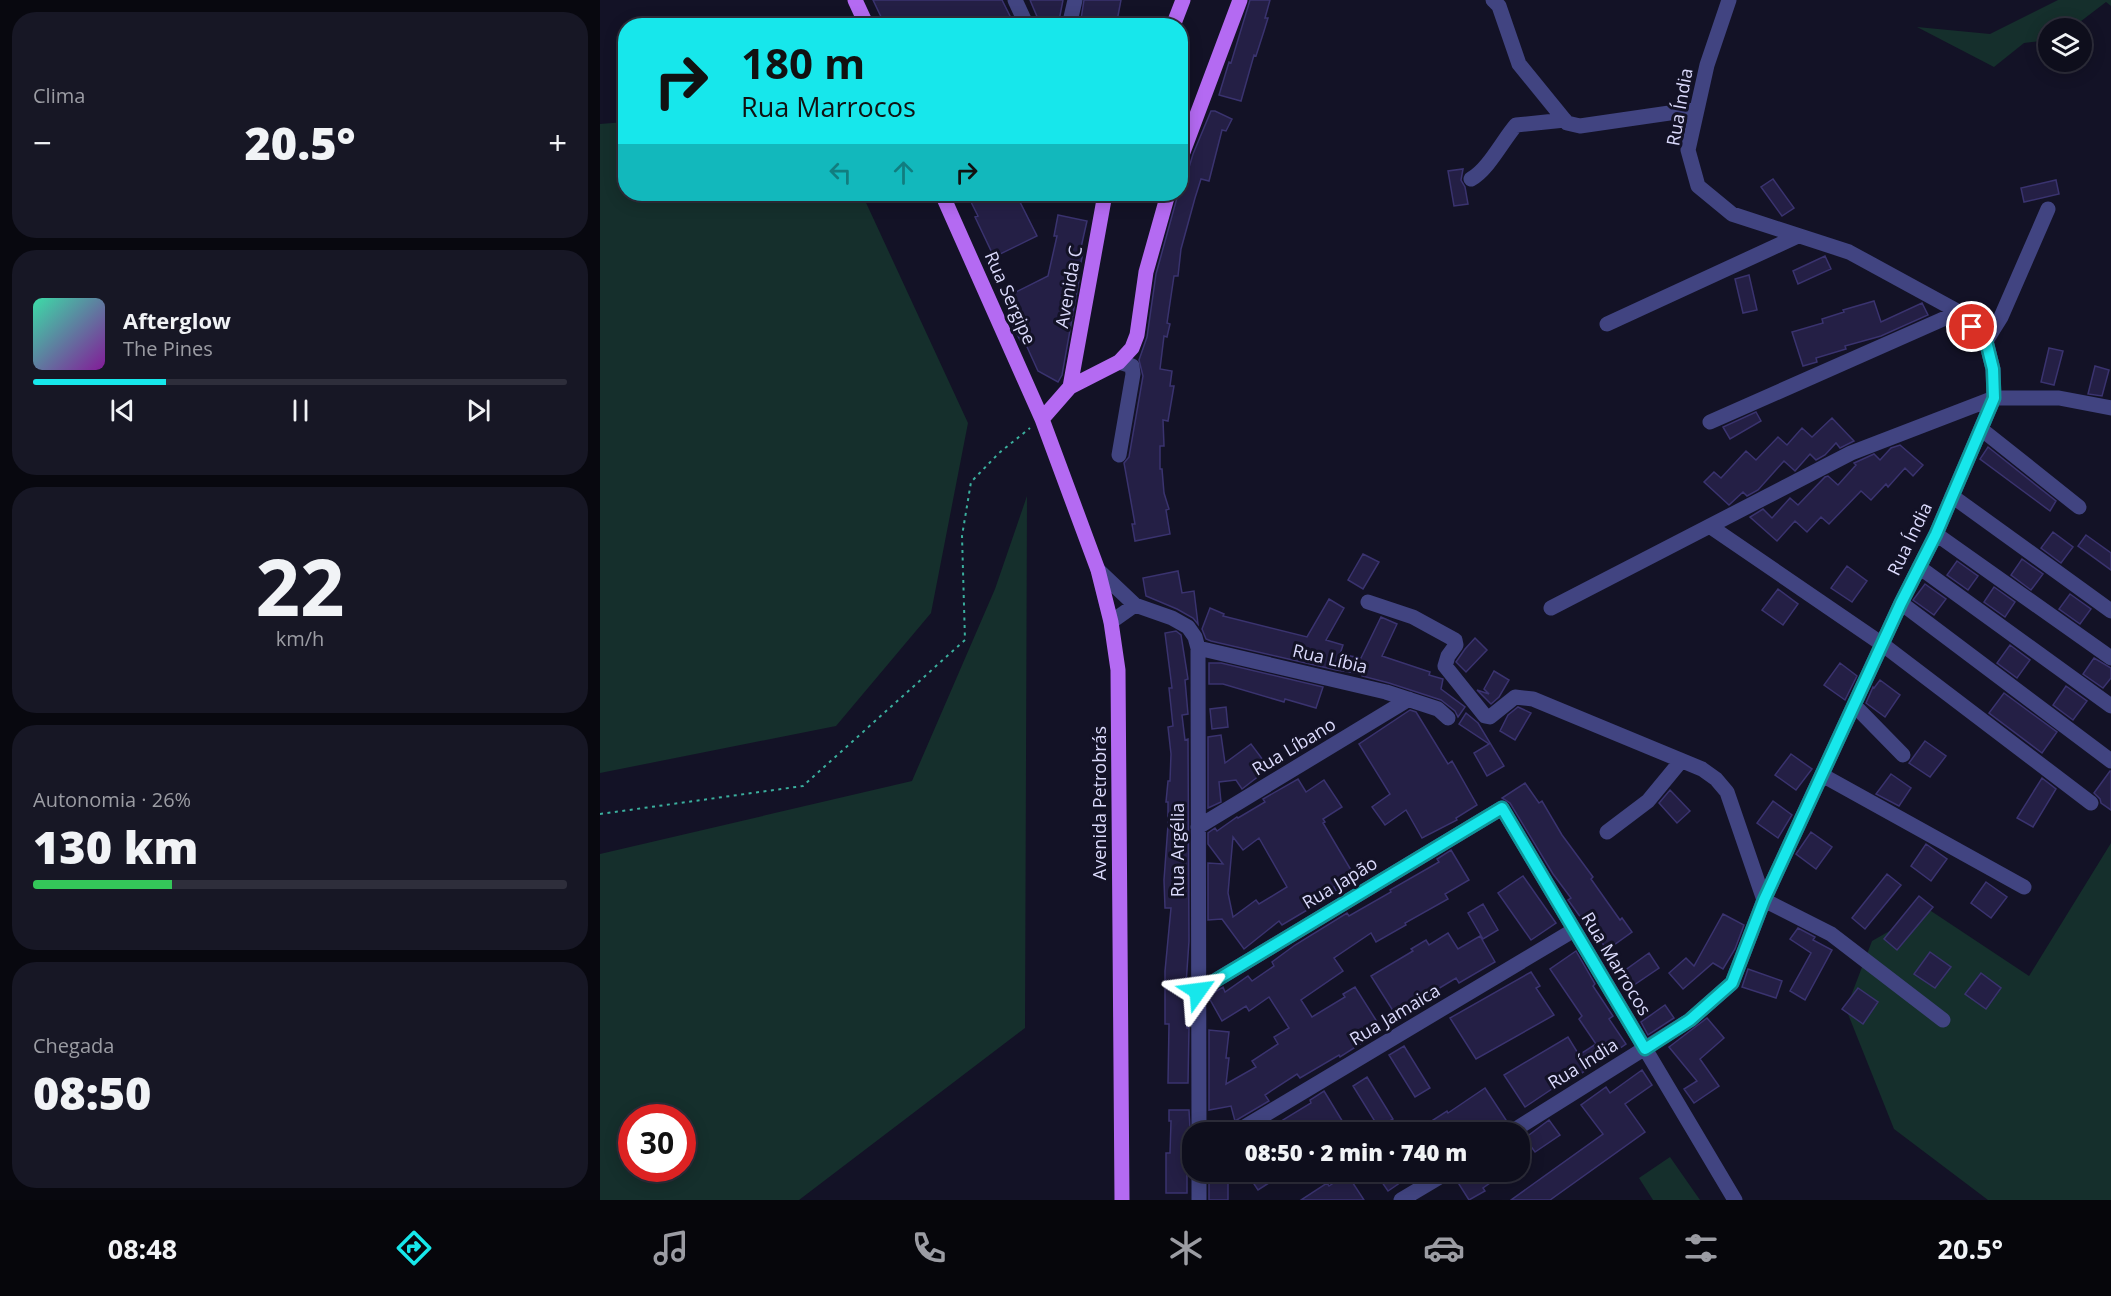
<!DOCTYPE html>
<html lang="pt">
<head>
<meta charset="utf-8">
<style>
	body { margin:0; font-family:"Open Sans",sans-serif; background:#171725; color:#f1f3f6; height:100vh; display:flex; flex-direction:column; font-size:22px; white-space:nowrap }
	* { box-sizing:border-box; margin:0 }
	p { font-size:20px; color:#9b9ca3 }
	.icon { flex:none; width:33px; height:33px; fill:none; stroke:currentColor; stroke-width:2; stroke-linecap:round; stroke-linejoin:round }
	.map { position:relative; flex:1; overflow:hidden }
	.sheet { display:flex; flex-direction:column; gap:12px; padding:12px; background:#08080f; width:600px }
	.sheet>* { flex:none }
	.banner { position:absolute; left:18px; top:18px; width:570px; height:183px; border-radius:24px; box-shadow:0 3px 15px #0003,0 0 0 2px #2e2e3b; background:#17e7eb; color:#111; overflow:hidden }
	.controls { position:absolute; left:1438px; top:18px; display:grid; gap:12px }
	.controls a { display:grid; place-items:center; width:54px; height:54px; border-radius:50%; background:#0e0e1c; box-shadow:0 3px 15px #0003,0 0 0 2px #2e2e3b; font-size:30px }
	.speed { position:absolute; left:18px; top:1104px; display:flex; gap:12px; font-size:30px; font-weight:700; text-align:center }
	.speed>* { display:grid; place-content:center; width:78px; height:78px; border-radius:50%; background:#0e0e1c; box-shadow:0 3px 15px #0003,0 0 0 2px #2e2e3b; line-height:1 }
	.speed .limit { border:9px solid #d22; background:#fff; color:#111 }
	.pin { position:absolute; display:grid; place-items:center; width:51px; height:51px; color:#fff; margin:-26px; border:3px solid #fff; border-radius:50%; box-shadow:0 2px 6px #0007 }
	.me { position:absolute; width:66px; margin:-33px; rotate:59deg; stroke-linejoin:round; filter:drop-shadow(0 0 4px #0008) }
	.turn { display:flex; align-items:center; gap:21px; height:126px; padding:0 24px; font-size:27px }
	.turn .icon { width:78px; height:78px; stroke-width:2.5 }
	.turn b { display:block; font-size:42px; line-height:51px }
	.lanes { display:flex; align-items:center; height:57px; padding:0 24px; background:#0003; justify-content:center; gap:30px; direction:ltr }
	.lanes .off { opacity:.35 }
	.big { font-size:45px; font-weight:800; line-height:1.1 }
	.sheet .card { flex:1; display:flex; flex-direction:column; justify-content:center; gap:9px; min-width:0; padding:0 21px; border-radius:24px; background:#171725 }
	.sheet .dial { align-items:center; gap:0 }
	.dial b { font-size:78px; line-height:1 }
	.song { display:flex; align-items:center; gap:18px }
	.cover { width:72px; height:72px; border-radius:9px; background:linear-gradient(135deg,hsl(160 70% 55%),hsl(290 70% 35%)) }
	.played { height:6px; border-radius:3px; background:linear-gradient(90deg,#17e7eb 25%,#2e2e3b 25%) }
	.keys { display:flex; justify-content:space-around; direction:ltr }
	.heat { display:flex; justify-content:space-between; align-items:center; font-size:33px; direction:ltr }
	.charge { height:9px; border-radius:4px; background:linear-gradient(90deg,#34c759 26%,#2e2e3b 0) }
	.trip { position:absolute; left:582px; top:1122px; width:348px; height:60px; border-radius:24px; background:#0e0e1c; box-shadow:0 3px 15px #0003,0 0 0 2px #2e2e3b; font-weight:800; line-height:60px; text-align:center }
	.menu { display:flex; height:96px; justify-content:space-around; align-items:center; background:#06060b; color:#9b9ca3 }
	.menu .icon { width:42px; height:42px }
	.menu .current { color:#17e7eb }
	.menu b { font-size:27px; color:#f1f3f6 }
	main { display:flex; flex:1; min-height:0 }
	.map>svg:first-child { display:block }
	.green { fill:#152f2c; fill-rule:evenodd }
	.building { fill:#241f45; stroke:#3a336f; stroke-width:1.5; fill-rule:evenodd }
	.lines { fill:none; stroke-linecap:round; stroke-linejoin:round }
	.path { stroke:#3baf9e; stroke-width:2; stroke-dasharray:3 4.5; stroke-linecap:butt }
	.minor { stroke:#414481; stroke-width:15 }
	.major { stroke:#b46af2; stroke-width:15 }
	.route-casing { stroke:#0f9699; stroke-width:15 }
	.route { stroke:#17e7eb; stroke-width:10 }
	.labels { text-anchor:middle; stroke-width:6; stroke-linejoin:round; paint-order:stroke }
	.street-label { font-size:18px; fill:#dbdafc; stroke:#131226 }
</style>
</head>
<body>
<main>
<section class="sheet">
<div class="card"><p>Clima</p>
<div class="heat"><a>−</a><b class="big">20.5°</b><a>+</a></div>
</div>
<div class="card">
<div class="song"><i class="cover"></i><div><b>Afterglow</b><p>The Pines</p></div></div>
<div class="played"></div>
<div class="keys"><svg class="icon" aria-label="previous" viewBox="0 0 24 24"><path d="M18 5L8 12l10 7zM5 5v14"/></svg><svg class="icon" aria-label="pause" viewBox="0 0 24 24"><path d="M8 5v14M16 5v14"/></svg><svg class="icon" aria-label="next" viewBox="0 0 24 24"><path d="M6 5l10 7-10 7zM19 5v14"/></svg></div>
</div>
<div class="card dial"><b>22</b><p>km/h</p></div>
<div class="card"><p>Autonomia · 26%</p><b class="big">130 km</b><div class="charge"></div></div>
<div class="card"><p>Chegada</p><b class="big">08:50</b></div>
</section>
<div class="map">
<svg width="1511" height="1200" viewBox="0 0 1511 1200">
	<rect width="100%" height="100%" fill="#131226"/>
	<path class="green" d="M1458 0H1511V6L1506 2 1472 28H1449V40L1424 43 1394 67 1317 27 1390 34Z
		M25 122 26 194H262L368 423 331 613 236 726 0 773V124Z
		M427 496 425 1028 199 1200H0V854L312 781 395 589ZM32 1118H82V1168H32Z
		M1511 843V1200H1388L1294 1129 1246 1009 1272 941 1328 909 1429 976Z
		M1070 1157 1100 1200H1053L1039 1178Z"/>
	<path class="building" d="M273 0H402L415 26H289L286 19 283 21Z
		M430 0H463L458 26H441Z
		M484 0H521L516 26 481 19Z
		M650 0H670L665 18H668L664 31 656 56 654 55 641 101 619 95 629 62 631 63Z
		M611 111H615L632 119 626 131 622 130 609 181 601 179 595 198 581 249 578 276H574L567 323 570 324 567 337 564 336 560 369 572 371 570 386H574L568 421 563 420 564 446H560V469H562L564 493 569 509 566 510 570 534 535 541 532 524H535L524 463 529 457 543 376 539 360 547 337 556 274 578 194H580V180L585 181 593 154Z
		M863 169 861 180 865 187 868 204 854 206 848 171Z
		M1173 179 1194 208 1182 216 1161 187Z
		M1456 180 1459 194 1424 202 1421 188Z
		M367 194H416L437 236 394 257 375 217 378 216Z
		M458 215 487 221 480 252 483 253 477 280H479L462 375 458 382 438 371 423 338 420 340 411 322 416 320 404 298 448 276 457 236H454Z
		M1225 256 1231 269 1198 284 1193 271Z
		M1149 275 1157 310 1143 313 1135 279Z
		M1274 301 1281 322 1322 303 1328 315 1281 336 1245 346 1246 349 1216 358 1217 362 1203 366 1192 332 1223 323 1222 319 1244 312 1243 310Z
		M1449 348 1463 351 1454 385 1441 382Z
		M1495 366 1509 370 1502 396 1488 394Z
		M1156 412 1161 421 1130 439 1123 427Z
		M1232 418 1254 441 1240 448 1236 443 1225 455 1216 460 1210 454 1195 471 1184 461 1158 490 1147 496 1143 492 1129 505 1104 482 1114 472 1121 478 1146 451 1156 460 1178 437 1187 445 1202 428 1212 437Z
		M1300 445 1323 465 1313 476 1305 468 1288 487 1286 484 1271 500 1261 491 1229 524 1221 517 1207 532 1195 521 1177 541 1150 517 1163 509 1172 518 1190 498 1198 505 1225 477 1228 476 1238 485 1256 465 1254 463 1274 454 1280 460 1291 448Z
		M1388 447 1456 501 1450 511 1380 459Z
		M1453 532 1473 547 1461 563 1441 548Z
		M1486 535 1511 553V570L1478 546Z
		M763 554 779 562 763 589 748 580Z
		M1422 559 1443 574 1431 590 1411 575Z
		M1357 561 1378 576 1368 590 1347 575Z
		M1247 566 1267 581 1252 602 1231 588Z
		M578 571 582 593 594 591 598 624 593 618 577 609 546 596 543 578Z
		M1325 584 1346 599 1334 615 1313 600Z
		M1394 587 1415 602 1405 617 1384 602Z
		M1178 589 1198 604 1183 625 1162 610Z
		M1470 594 1491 609 1480 624 1459 609Z
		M729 599 744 608 726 640 743 645 740 654 761 658 781 617 797 624 782 656 830 672 829 675 843 679 841 689 865 707 858 717 855 711 841 700 789 683 762 676V674L736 670 611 641 606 639 602 629 610 608 624 614 623 616 707 637Z
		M576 631 581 635 588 679 585 680 588 714 582 715 585 740 588 739 589 941 585 999H587V1028H589L588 1083H568L569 1024H565V971L571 908H565L564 880 568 825V802H566L568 781H570L571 754 568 727 573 726 569 688H572L565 633Z
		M875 638 887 650 866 672 856 662 865 649Z
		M1410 645 1430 660 1417 678 1397 663Z
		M1494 658 1511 668V678L1503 688 1483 674Z
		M609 663H621L723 687 716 708 685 699 684 702 623 684H609Z
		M1240 663 1257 676 1245 700 1224 685Z
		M894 671 909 680 899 697 891 704 877 690 889 694 884 689Z
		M1280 680 1300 695 1285 717 1266 703 1273 687 1274 688Z
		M1466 686 1487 701 1473 720 1453 705Z
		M1404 693 1457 732 1442 753 1389 713Z
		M626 707 628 727 612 729 610 709Z
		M918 707 931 713 915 740 900 731 908 715Z
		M810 710 816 712 848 764 852 761 877 805 856 818 857 820 822 838 806 810 785 825 772 807 790 794 759 744Z
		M866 713 878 723 904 766 887 776 874 753 889 744 859 724Z
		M621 735 625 763 651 744 669 768 642 789 636 780 619 782 621 802 608 808V737Z
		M1325 741 1346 756 1330 777 1309 763Z
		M1191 754 1212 769 1196 790 1175 775Z
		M1510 771H1511V810L1501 803 1500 799 1494 793Z
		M1291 774 1311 788 1299 806 1276 794Z
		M1442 778 1456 789 1433 827 1417 818Z
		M698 779 706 792 724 780 742 807 723 819 725 822 723 823 754 875 734 887 737 892 734 894 682 925 679 921 644 949 622 919 608 920V863L623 864 608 844V833L615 828 617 831 637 817 638 818 665 802 663 799ZM633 837 643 850 659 838 687 887 659 904 656 900 633 917 628 893Z
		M925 783 939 803 942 801 962 835 993 877 991 879 1020 920 1022 918 1032 932 1007 950 994 931 992 933 968 900 971 898 953 874 910 803 902 798Z
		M1070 790 1090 811 1077 823 1059 803Z
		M1173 801 1192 815 1178 838 1157 823Z
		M1211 832 1232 847 1216 869 1196 854Z
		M1326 844 1347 859 1331 881 1311 866Z
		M851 850 869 880 845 894 848 899 805 923 806 925 776 942 771 933 734 958 743 971 701 1000 712 1017 745 997 743 994 755 987 781 1028 766 1037 768 1039 740 1057 739 1055 700 1078 697 1074 665 1095 669 1101 635 1121 631 1106 609 1110V1030L629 1032 626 1058H629L626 1084 656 1067 652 1061 678 1044 674 1037 689 1028 669 997 649 1011 646 1006 622 1021 608 996 623 987 625 992 648 976 652 981 674 966 672 962 695 945 747 913 749 916 791 892 790 890 839 862 837 859Z
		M1287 874 1301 885 1265 929 1252 918Z
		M923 876 956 923 931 940 898 893Z
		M1386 882 1407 897 1391 918 1371 903Z
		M1319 896 1333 907 1297 950 1284 939Z
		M883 904 898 930 883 939 868 913Z
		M1123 914 1144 925 1135 949 1123 969 1113 963 1083 989 1069 973 1086 958 1094 966Z
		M1198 928 1215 937 1213 940 1232 950 1205 1000 1190 991 1211 953 1190 939Z
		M848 933 858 949 880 936 895 962 859 983 856 978 828 995 830 997 797 1017 771 976 813 951 811 949 826 940 829 945Z
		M976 951 995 984 993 986 1013 1016 1009 1019 1026 1044 1001 1061 972 1079 970 1077 925 1107 904 1075 968 1037 979 1055 996 1044 979 1019 982 1016 950 969Z
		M1330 952 1351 967 1335 988 1314 974Z
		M1049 953 1059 968 1034 985 1024 971Z
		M1148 969 1182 981 1176 998 1142 987Z
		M931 972 940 986 936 988 954 1015 876 1059 850 1018Z
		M1381 973 1401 988 1386 1009 1365 994Z
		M1258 988 1278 1002 1263 1024 1242 1009Z
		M1065 1005 1074 1018 1048 1035 1041 1022Z
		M1107 1018 1124 1038 1100 1059 1119 1086 1094 1103 1084 1089 1097 1081 1069 1047Z
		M804 1046 830 1088 815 1097 789 1055Z
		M1042 1070 1052 1085 1025 1104 1045 1132 950 1200H911L1003 1134 981 1105 1006 1087 1010 1093Z
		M767 1077 793 1119 779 1128 753 1086Z
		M885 1088 906 1120 886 1132H837L830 1122 847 1111 848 1113Z
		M724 1091 749 1132H663L711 1103 710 1100Z
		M569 1110H589L591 1147H587V1193H566V1153H570L571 1121H569Z
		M949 1120 960 1135 935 1152 925 1138Z
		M609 1172H628V1200H609Z
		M646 1172H666L672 1181 658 1190Z
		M775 1172H798L804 1180 788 1191Z
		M872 1172H906L883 1188 885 1191 869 1200 857 1181Z
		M747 1174 764 1200H701L727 1183 729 1186Z"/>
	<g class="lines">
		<path class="path" d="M0 814 203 786 365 640 362 536 371 482 399 453 430 428"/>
		<path class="minor" d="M415 0 427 26
			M893 0 899 6 919 64 967 123 980 126 1097 109
			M469 26 475 0
			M871 179C888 170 903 140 916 125L965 120
			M1007 324 1198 236
			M1386 341 1401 317 1448 209
			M1110 422 1359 312
			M1381 429 1479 507
			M519 455 533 374 532 366 519 362
			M1352 496 1511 611
			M1111 527 1282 644 1491 803
			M1336 534 1511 658
			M1319 567 1511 706
			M498 570 535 605 572 618 588 627 595 637 598 648 599 1132
			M768 602 813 617 855 640 856 645 848 656 845 666 885 716 890 717 915 697 933 699 1102 769 1116 779 1127 792 1164 900 1231 934 1343 1020
			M1301 603 1511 761
			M951 608 1251 453 1394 398H1459L1511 408
			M511 622 535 605
			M598 648 786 692 838 709 848 718
			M1254 705 1303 755
			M1222 775 1424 887
			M598 827 809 699
			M1007 832 1048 801 1081 761
			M598 991 902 808 1135 1200
			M636 1132 974 930
			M911 1132 1090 1020 1132 983 1164 900 1301 603 1336 534 1394 398 1393 369 1386 341 1359 312 1249 252 1132 214 1098 186 1088 150 1107 65 1129 0
			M599 1172V1200
			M801 1200 848 1172"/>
		<path class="major" d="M255 0 267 26
			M573 26 583 0
			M580 160 640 0
			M342 194 442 419 498 570 511 622 518 670 522 1200
			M470 387 505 194
			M442 419 470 387 519 362 532 348 537 335 546 272 568 194"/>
	</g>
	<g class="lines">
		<g class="route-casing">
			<path id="route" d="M598 991 902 808 1045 1049 1090 1020 1132 983 1164 900 1301 603 1336 534 1394 398 1393 369 1386 341 1372 327"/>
		</g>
		<use href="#route" class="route"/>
	</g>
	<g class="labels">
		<g class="street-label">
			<text transform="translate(1080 107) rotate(-80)" y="6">Rua Índia</text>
			<text transform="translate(469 287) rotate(-80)" y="6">Avenida C</text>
			<text transform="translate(410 298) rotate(66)" y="6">Rua Sergipe</text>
			<text transform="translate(1310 539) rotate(-64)" y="6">Rua Índia</text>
			<text transform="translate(730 659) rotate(13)" y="6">Rua Líbia</text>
			<text transform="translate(694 747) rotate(-31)" y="6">Rua Líbano</text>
			<text transform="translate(500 803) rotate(-90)" y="6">Avenida Petrobrás</text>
			<text transform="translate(578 850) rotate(-90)" y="6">Rua Argélia</text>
			<text transform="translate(740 883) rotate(-31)" y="6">Rua Japão</text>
			<text transform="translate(1016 964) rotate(59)" y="6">Rua Marrocos</text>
			<text transform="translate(795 1015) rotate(-31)" y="6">Rua Jamaica</text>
			<text transform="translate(983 1064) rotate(-32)" y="6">Rua Índia</text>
		</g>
	</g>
</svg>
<div class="controls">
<a><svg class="icon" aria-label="layers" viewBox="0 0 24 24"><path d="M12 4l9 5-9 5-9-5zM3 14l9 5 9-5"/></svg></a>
</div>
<div class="speed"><div class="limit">30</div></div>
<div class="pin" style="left:1372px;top:327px;background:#d93025"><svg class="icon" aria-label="arrive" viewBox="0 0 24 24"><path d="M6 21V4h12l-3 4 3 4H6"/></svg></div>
<svg class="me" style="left:598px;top:991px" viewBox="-20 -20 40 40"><path d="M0-17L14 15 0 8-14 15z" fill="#17e7eb" stroke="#fff" stroke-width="4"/></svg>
<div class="trip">08:50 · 2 min · 740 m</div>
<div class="banner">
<div class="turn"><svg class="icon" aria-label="right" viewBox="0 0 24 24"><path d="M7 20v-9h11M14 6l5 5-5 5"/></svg><div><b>180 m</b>Rua Marrocos</div></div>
<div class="lanes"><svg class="icon off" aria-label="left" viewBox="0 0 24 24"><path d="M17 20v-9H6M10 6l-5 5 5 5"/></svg><svg class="icon off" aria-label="ahead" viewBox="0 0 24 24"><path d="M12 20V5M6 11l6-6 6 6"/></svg><svg class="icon" aria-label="right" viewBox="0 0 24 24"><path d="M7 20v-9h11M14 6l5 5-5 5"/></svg></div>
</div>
</div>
</main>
<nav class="menu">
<b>08:48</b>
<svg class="icon current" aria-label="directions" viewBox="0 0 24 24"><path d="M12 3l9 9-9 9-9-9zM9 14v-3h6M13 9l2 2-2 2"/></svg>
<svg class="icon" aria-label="music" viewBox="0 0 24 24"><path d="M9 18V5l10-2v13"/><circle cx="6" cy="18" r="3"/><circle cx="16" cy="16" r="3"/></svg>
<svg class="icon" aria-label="phone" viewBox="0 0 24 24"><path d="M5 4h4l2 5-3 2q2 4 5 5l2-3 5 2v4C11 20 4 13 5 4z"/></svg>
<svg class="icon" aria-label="climate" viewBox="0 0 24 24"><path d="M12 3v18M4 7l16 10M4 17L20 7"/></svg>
<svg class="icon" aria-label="car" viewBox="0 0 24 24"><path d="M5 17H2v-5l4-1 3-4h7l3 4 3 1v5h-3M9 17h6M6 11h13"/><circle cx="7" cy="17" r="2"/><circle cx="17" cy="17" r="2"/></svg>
<svg class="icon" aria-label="filters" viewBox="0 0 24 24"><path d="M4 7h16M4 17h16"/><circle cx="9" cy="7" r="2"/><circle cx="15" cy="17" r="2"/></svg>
<b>20.5°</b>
</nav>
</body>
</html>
